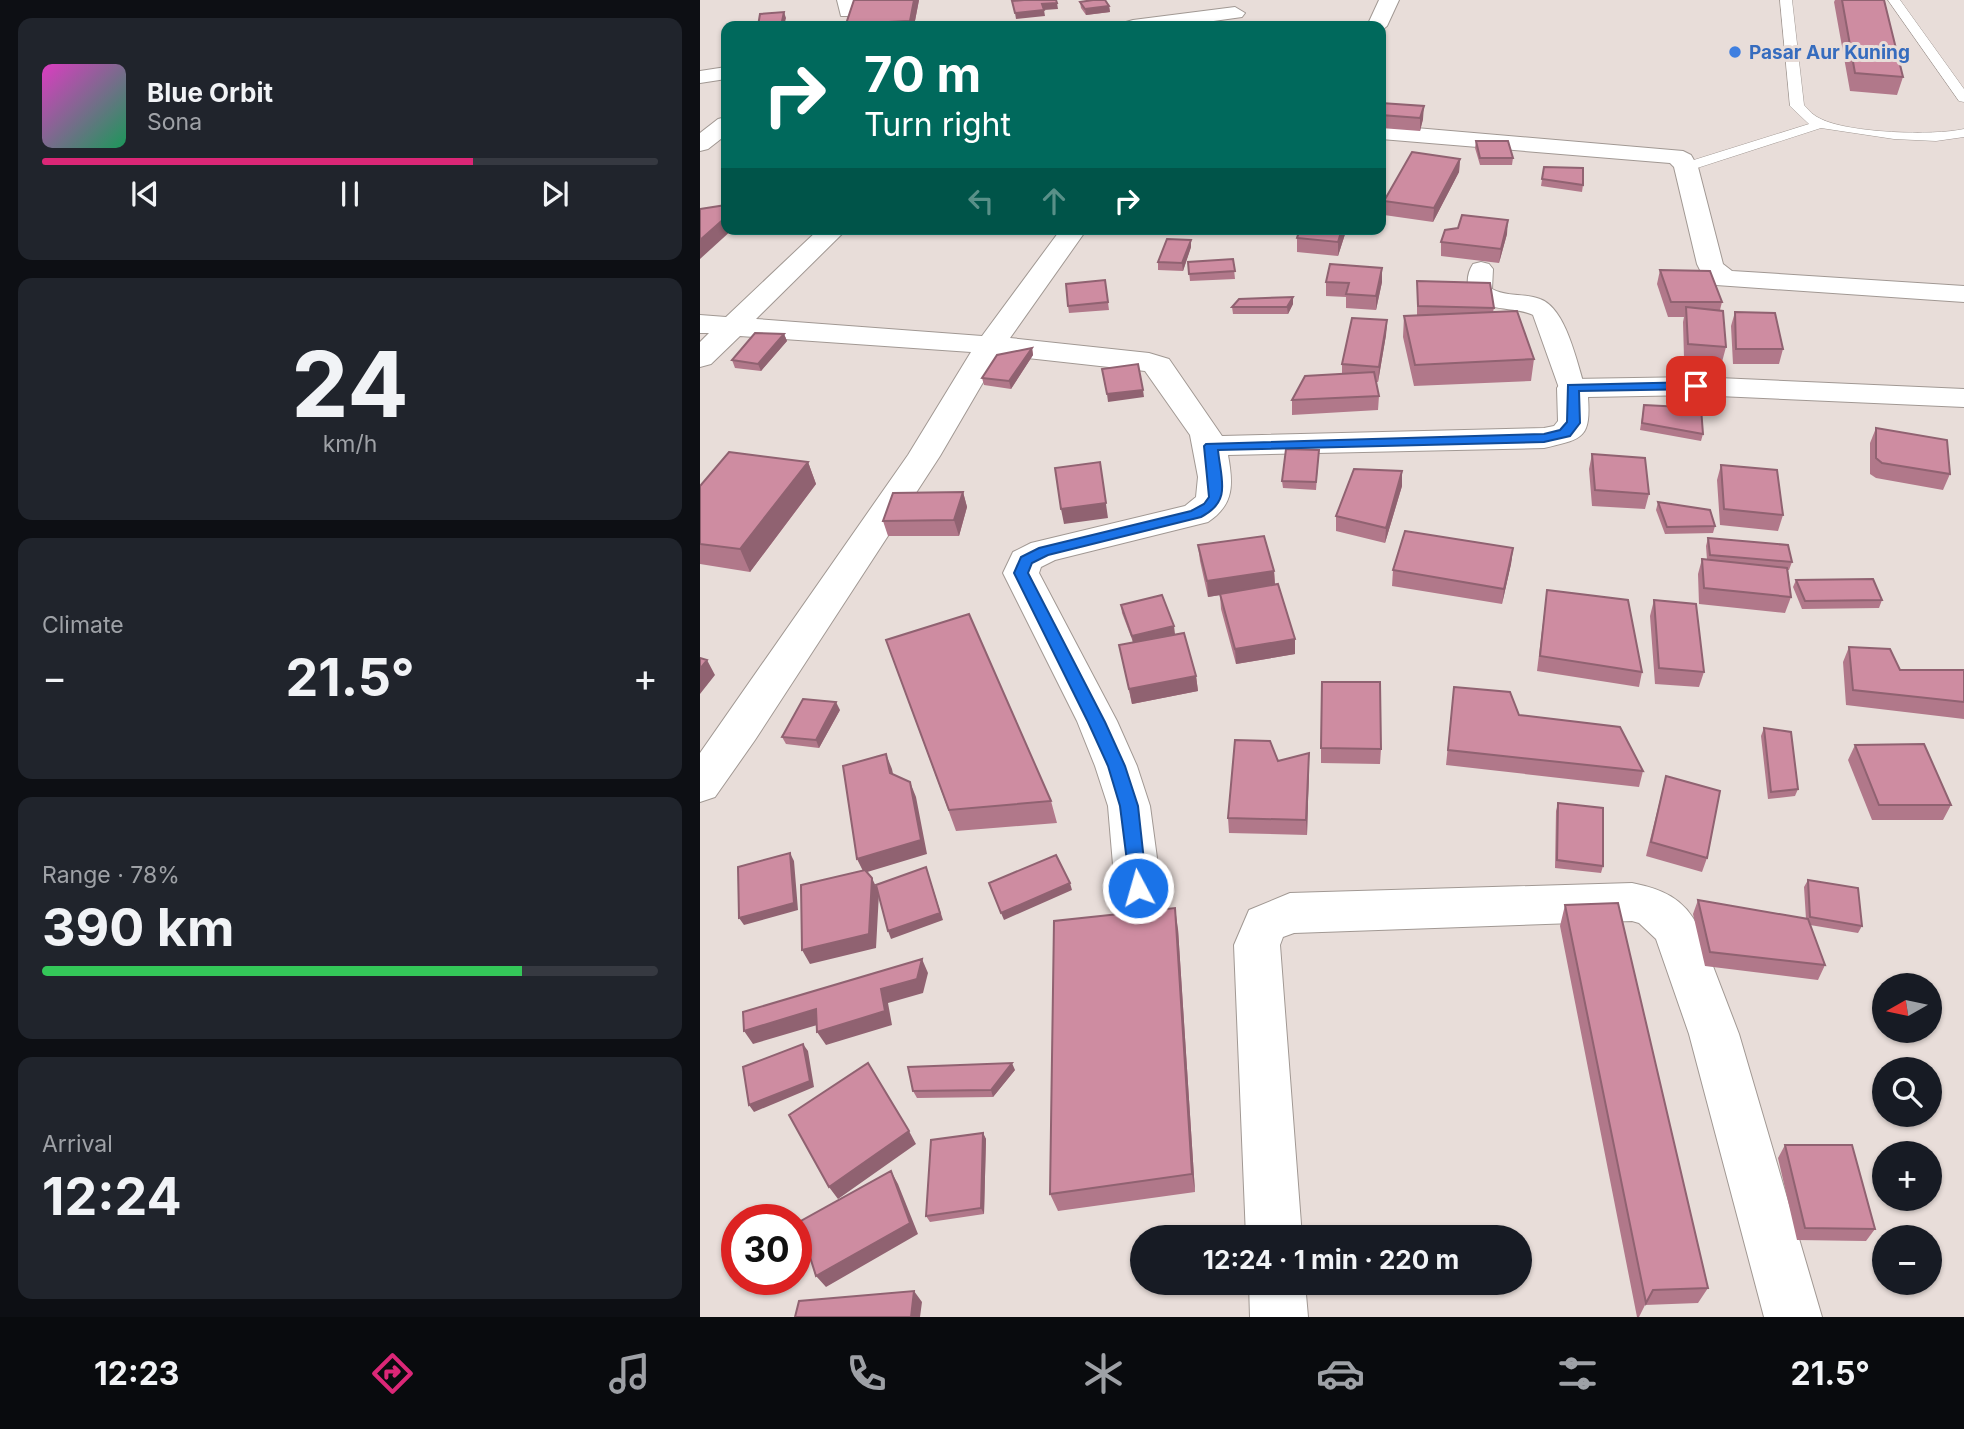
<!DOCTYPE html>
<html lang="en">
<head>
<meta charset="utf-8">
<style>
	body { margin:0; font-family:Inter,sans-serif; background:#20242c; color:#f1f3f6; height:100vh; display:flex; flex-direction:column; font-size:26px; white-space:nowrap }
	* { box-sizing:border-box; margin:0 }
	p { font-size:23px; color:#9ea1a6 }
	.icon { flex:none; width:38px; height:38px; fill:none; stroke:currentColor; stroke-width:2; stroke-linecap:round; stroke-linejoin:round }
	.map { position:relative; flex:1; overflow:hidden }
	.drawer { display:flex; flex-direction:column; gap:18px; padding:18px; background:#0d0f14; width:700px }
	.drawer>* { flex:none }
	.hud { position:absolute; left:21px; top:21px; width:665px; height:214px; border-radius:14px; box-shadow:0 2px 5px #0004; background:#00695c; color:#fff; overflow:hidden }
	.needle { width:46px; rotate:261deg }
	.fabs { position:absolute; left:1172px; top:973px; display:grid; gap:14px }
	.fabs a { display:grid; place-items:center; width:70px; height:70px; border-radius:50%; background:#171b24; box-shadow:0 2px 5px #0004; font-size:35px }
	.speed { position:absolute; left:21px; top:1204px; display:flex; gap:14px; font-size:35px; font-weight:700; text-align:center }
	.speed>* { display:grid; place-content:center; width:91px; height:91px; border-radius:50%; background:#171b24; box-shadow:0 2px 5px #0004; line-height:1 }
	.speed .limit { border:10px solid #d22; background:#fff; color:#111 }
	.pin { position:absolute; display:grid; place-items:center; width:60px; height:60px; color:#fff; margin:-30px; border-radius:14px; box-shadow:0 4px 10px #0006 }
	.me { position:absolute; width:77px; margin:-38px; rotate:354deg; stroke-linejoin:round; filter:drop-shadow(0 0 5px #0008) }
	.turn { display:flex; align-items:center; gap:24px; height:147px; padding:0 28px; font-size:32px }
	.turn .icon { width:91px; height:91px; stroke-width:2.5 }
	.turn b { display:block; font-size:49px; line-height:60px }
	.lanes { display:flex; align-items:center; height:66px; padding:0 28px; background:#0003; justify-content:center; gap:35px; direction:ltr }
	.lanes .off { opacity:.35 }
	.big { font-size:52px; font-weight:700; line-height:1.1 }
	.drawer .card { flex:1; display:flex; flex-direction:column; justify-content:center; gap:10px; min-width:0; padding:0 24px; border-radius:14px; background:#20242c }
	.drawer .dial { align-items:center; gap:0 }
	.dial b { font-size:91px; line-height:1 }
	.song { display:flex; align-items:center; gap:21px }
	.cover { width:84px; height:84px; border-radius:10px; background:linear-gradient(135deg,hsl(310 70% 55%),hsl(150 70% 35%)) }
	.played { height:7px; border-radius:4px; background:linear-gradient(90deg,#db2777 70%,#363941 70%) }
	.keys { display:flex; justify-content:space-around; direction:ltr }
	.heat { display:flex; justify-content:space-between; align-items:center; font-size:38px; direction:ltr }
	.charge { height:10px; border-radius:5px; background:linear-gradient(90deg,#34c759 78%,#363941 0) }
	.trip { position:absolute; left:430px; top:1225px; width:402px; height:70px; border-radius:35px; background:#171b24; box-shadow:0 2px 5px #0004; font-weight:700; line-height:70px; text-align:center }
	.dock { display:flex; height:112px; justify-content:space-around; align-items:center; background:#090b0e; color:#9ea1a6 }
	.dock .icon { width:49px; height:49px }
	.dock .current { color:#db2777 }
	.dock b { font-size:32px; color:#f1f3f6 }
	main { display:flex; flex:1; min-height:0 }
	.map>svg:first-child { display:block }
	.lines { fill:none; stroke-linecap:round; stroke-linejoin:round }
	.service-casing { stroke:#a19893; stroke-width:1 }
	.pedestrian-casing { stroke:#a19893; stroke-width:2 }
	.minor-casing { stroke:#a19893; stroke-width:2 }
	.service { fill:#fff; fill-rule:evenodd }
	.pedestrian { fill:#fff; fill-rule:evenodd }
	.minor { fill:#fff; fill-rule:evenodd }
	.wall { fill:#b1788a }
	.shaded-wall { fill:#906271 }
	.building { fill:#ce8ca1; stroke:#906271; stroke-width:2 }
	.route { fill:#1a73e8; stroke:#114b97; stroke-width:2 }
	.shop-dot { fill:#3f7fe0; stroke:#e8ddd9; stroke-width:2.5 }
	.labels { text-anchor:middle; stroke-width:6; stroke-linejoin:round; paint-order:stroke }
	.far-shop-label { font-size:19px; font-weight:bold; fill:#366cbe; stroke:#e8ddd9; text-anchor:start }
</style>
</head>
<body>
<main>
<section class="drawer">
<div class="card">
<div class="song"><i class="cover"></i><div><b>Blue Orbit</b><p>Sona</p></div></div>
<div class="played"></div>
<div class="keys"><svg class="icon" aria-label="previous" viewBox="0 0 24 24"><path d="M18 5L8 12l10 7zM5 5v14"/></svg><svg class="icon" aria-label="pause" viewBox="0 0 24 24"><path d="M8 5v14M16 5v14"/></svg><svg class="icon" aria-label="next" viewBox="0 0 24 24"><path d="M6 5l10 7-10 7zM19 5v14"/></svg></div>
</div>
<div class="card dial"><b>24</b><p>km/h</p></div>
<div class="card"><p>Climate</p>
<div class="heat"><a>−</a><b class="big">21.5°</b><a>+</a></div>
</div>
<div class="card"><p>Range · 78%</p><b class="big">390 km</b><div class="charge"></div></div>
<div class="card"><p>Arrival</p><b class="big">12:24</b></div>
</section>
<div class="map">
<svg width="1264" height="1317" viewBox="0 0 1264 1317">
	<rect width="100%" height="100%" fill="#e8ddd9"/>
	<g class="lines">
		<g class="service-casing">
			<path id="service" d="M1080 0H1092L1104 105C1109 111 1114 116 1121 119 1149 133 1233 136 1264 129V137L1236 141 1194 139 1121 128 991 170H981V164L1109 124 1090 106Z
				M1188 0H1200L1264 89V102L1259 101Z"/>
		</g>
		<g class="pedestrian-casing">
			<path id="pedestrian" d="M781 262 789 264 793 269 792 289C806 297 824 293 840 299 866 308 877 363 885 388L881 394 872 396 863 394 859 388 833 315C815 305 770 314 768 285 767 278 769 270 773 264Z"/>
		</g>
		<g class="minor-casing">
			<path id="minor" d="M137 0H157L158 12 155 16H141Z
				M679 0H699L687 26 681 31V26H667Z
				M535 7 545 13 542 17 478 26H423L426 22 433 20Z
				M26 67V79L0 83V71Z
				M26 117V135L8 149 0 151V133L18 119Z
				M681 125 983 151 991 155 998 167 1023 264 1032 271 1264 286V302L1016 285 1004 278 997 264 974 167 970 163 681 139Z
				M119 229H147L56 319 282 336 361 229H387L310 338 449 353 469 359 522 436 844 428 854 426 858 421 857 388 861 382 872 379 996 377 1264 389V407L996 395 888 397C891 439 882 439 844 448L528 455C533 483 535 504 508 522L355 560 341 567 339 573 417 721 437 766 450 806 461 888 454 901 438 907 422 901 415 888 408 806 395 766 377 721 303 573 313 552 331 543 485 506 496 497 498 477 490 435 445 371 299 355 240 456 55 740 15 797 0 802V753L208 455 271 352 40 336 11 364 0 367V342L9 333H0V315L26 317Z
				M932 883C962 889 984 898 998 927L1039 1034 1122 1317H1064L989 1034 956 939 939 923 932 921 594 933 583 937 580 945 602 1237H546L534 945 549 910 590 893Z
				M549 1283H605L608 1317H550Z"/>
		</g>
		<use href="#service" class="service"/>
		<use href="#pedestrian" class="pedestrian"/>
		<use href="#minor" class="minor"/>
	</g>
	<path class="wall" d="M219 0 214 26H147L146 24Z
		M1135 0H1184L1203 77 1197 95 1150 91 1134 2Z
		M380 2 409 6 410 12 386 15 381 8Z
		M681 103 723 119 720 131 681 128Z
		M776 141 813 158 812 165H780L775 148Z
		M760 159 759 172 733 222 684 215V201Z
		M844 167 883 185 882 192 841 186Z
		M252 229H284L278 234Z
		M600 229H646V231L638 256 597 252V238Z
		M807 234 799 263 741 256V242Z
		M491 240V247L483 271 458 270V262Z
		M533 259 535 279 490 281 488 262Z
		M682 268V282L676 310 646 308V297L626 296V282Z
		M960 270 1022 302 1020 310 1026 347 1022 362 984 358 983 322 984 317H968L957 284Z
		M405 280 409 310 369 313 368 306Z
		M717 281 794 308 793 312 834 359 831 381 714 386 703 337 704 316 717 315Z
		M593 304 588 314H533L532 307Z
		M1035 312 1083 349 1079 364H1033L1031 326Z
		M687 320 686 335 678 382H676L679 396 678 410 592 415V400L642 374V364Z
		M84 334 87 341 61 371 35 368 32 360Z
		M332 348 333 355 311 389 284 385 282 378Z
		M944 405 1003 434 1001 441 940 430Z
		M1176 428 1250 474 1243 490 1176 478 1170 474V443Z
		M619 450 616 490 583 488 582 481Z
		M892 454 949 494 945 509 892 506 889 469Z
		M108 462 116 484 50 572 0 564V486Z
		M1021 465 1083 515 1078 531 1020 525 1017 480Z
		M702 471V486L685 543 636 531V516Z
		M263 492 267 507 259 536H188L183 521Z
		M958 502 1015 526 1013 533 965 534 956 510Z
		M1008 538 1092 562 1089 570H1087L1091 597 1085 613 999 604 998 574 1002 559 1007 560 1006 546Z
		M498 545 574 571 575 584 595 639V654L536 664 521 609 520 595 508 597 500 561Z
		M813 548 811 564 802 604 692 586 693 570Z
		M1096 580 1182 600 1179 608 1102 609 1093 587Z
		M847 590 942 672 939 687 837 671Z
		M954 600 1004 672 999 687 955 684 950 616Z
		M421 605 475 634 464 636 496 676 498 691 432 704 419 645 433 642 422 613Z
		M186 640 351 801 357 823 256 831Z
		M1149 647 1200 670H1264V719L1146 705 1143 662Z
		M754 687 943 771 939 787 746 765Z
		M140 710 119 748 86 744 82 737Z
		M1064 728 1098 789 1095 796 1068 799 1061 736Z
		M1155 745 1251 805 1243 820H1172L1148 760Z
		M621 748 681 749 680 764 621 763Z
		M609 768 607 835 529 833 528 818Z
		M966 776 1007 858 1002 872 946 856Z
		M858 803 903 866 901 873 855 868 856 811Z
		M1108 880 1162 926 1158 933 1110 925 1125 965 1118 980 1005 966 993 914 998 900 1106 919 1104 887Z
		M865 905 1008 1288 998 1303 945 1305 939 1317H937L860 926Z
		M478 929 495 1192 358 1211 350 1194Z
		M315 1070 293 1097 217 1098 213 1091Z
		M283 1133 286 1139 284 1214 230 1222 226 1216Z
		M1085 1145 1175 1229 1166 1241 1097 1240 1078 1158Z"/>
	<path class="shaded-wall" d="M214 0H219L214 26H211L210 21Z
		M357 3 358 9 344 10 345 16 316 19 315 13 342 4Z
		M409 6 410 12 386 15 385 9Z
		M84 12 86 18 84 26H81Z
		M724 106 723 119 720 131V118Z
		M760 159 759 172 733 222 734 208Z
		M26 217V229H33L0 259V240Z
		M808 220 807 234 799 263 801 249Z
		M277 229H284L278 234Z
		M642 229H646V231L638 256V242Z
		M491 240V247L483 271 482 263Z
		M682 268V282L676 310V296Z
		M593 297V304L588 314 587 307Z
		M687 320 686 335 678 382 679 367Z
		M84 334 87 341 61 371 58 364Z
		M332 348 333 355 311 389 309 381Z
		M443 390 444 397 408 402 407 394Z
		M108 462 116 484 50 572 40 549Z
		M400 462 408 518 364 524 361 509Z
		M702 471V486L685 543 686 528Z
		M263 492 267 507 259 536 254 520Z
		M813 548 811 564 802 604 804 589Z
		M574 571 575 586 508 597 507 581Z
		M474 626 475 634 433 644 432 636Z
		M595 639V654L536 664 535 649Z
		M7 660 15 675 0 694V669Z
		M496 676 498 691 432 704 429 689Z
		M136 702 140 710 119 748 116 740Z
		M609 753V768L607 835 606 820Z
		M186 754 192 769 196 788 190 773Z
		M210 782 216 797 227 854 164 873 157 859Z
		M90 853 94 861 98 910 44 925 39 918Z
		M226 867 243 920 191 939 188 931Z
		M172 878 179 893 176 948 110 964 102 950Z
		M370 883 372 890 304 920 301 913Z
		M475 908 478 929 495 1192 492 1174Z
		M222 959 228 973 223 993 188 1003 192 1025 126 1045 117 1032 181 989Z
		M116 1009 124 1023 53 1044 44 1031Z
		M103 1044 108 1051 114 1087 54 1112 49 1105Z
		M312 1063 315 1070 293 1097 291 1090Z
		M209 1131 216 1144 138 1199 129 1187Z
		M283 1133 286 1139 284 1214 281 1208Z
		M191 1171 198 1184 218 1234 126 1287 116 1276Z
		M214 1291 222 1302 220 1317H211Z"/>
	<path class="building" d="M154 0H214L210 21 146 24Z
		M324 0H356L357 3 342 4 344 10 315 13 312 1Z
		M393 0H405L409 6 385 9 380 2Z
		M1142 0H1184L1203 77 1155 73Z
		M84 12 81 26H58L60 14Z
		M681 103 724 106 720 118 681 115Z
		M776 141H808L813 158H780Z
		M712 152 760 159 734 208 684 201Z
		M844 167 883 168V185L842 179Z
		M26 205V217L0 240V209Z
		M762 215 808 220 801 249 741 242 745 230 758 228Z
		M600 229H642L638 242 597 238Z
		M467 239 491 240 482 263 458 262Z
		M533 259 535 271 489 274 488 262Z
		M630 264 682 268 676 296 646 294 649 283 626 282Z
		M960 270 1010 271 1022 302H971Z
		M405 280 408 302 368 306 366 284Z
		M717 281 790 283 794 308 718 306Z
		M593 297 587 307H532L539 299Z
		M986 307 1023 311 1026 347 988 344Z
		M817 311 834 359 715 365 704 316Z
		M1035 312 1075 313 1083 349H1036Z
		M652 318 687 320 679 367 642 364Z
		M55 333 84 334 58 364 32 360Z
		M332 348 309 381 282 378 297 355Z
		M438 364 443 390 407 394 402 369Z
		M674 372 679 396 592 400 605 376Z
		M944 405 1001 408 1003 434 942 423Z
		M1176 428 1247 440 1250 474 1182 463 1176 458Z
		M586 449 619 450 616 482 582 481Z
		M29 452 108 462 40 549 0 544V486Z
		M892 454 945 458 949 494 895 490Z
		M400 462 406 503 361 509 355 468Z
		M1021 465 1077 470 1083 515 1024 509Z
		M654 469 702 471 686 528 636 516Z
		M263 492 254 520 183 521 193 493Z
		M958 502 1010 510 1015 526 967 527Z
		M705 531 813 548 804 589 693 570Z
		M564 536 574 571 507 581 498 545Z
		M1008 538 1088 545 1092 562 1010 555Z
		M1002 559 1087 568 1091 597 1004 588Z
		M1173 579 1182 600 1105 601 1096 580Z
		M578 584 595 639 535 649 520 594Z
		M847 590 928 600 942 672 840 656Z
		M462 595 474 626 432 636 421 605Z
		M954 600 996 604 1004 672 959 668Z
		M269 614 351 801 249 810 186 640Z
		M484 633 496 676 429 689 419 645Z
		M1149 647 1190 649 1200 670H1264V702L1153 690Z
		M0 658 7 660 0 669Z
		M622 682H680L681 749 621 748Z
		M754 687 810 692 819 715 920 727 943 771 748 750Z
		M103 699 136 702 116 740 82 737Z
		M1064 728 1091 732 1098 789 1071 792Z
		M535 740 570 741 578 761 609 753 606 820 528 818Z
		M1224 744 1251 805H1179L1155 745Z
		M186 754 190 773 210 782 221 840 157 859 143 766Z
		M966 776 1020 791 1007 858 951 842Z
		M858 803 903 808V866L857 860Z
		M90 853 94 903 39 918 38 867Z
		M356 855 370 883 301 913 289 883Z
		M226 867 240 913 188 931 176 885Z
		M165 870 172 878 169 934 102 950 101 885Z
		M1108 880 1158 888 1162 926 1110 917Z
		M998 900 1108 919 1125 965 1010 952Z
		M918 903 1008 1288 953 1290 946 1303 865 905Z
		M475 908 492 1174 350 1194 354 921Z
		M222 959 217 979 181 989 185 1011 117 1032 116 1009 44 1031 43 1012Z
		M103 1044 110 1081 49 1105 43 1067Z
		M168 1063 209 1131 129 1187 89 1115Z
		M312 1063 291 1090 213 1091 208 1067Z
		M283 1133 281 1208 226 1216 231 1140Z
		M1085 1145H1152L1175 1229 1105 1228Z
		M191 1171 210 1223 116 1276 99 1222Z
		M214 1291 211 1317H95L99 1301Z"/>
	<path class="route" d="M996 382 1001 383V389L879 391 880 423 870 436 844 442 518 450C521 480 532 501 501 517L348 555 332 563 328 573 405 722 425 766 438 806 447 888 445 893 438 895 431 893 420 806 408 766 388 722 314 573 321 557 339 548 491 511 504 504 509 497 504 446 506 444 844 434 860 430 867 422 868 385Z"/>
	<circle class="shop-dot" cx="1035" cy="52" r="7"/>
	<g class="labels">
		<g class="far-shop-label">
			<text x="1049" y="59">Pasar Aur Kuning</text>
		</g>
	</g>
</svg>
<div class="fabs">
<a><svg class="needle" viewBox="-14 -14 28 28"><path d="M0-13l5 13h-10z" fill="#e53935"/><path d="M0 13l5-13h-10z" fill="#9ea1a6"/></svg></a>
<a><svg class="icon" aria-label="search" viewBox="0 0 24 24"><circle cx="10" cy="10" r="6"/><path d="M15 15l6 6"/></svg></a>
<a>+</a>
<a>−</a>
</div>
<div class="speed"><div class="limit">30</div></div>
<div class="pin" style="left:996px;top:386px;background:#d93025"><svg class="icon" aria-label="arrive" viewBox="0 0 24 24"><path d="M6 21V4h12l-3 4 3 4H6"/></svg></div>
<svg class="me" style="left:438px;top:888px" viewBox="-20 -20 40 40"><circle r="17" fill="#1a73e8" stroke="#fff" stroke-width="3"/><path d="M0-11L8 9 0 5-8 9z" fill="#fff"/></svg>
<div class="trip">12:24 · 1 min · 220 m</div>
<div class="hud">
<div class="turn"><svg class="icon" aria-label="right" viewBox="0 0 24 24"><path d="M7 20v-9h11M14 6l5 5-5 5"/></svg><div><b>70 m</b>Turn right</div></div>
<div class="lanes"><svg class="icon off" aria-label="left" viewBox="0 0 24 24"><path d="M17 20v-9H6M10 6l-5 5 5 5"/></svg><svg class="icon off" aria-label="ahead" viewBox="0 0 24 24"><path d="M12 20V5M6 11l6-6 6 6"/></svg><svg class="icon" aria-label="right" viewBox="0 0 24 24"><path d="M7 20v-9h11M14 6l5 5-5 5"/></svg></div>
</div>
</div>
</main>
<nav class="dock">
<b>12:23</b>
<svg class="icon current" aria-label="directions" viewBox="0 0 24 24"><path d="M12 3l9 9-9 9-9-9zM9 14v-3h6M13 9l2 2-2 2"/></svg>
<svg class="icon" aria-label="music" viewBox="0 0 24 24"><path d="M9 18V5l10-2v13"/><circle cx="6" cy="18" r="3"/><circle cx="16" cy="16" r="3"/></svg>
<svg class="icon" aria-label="phone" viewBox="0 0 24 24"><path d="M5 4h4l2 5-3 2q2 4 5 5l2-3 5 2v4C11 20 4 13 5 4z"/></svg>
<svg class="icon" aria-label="climate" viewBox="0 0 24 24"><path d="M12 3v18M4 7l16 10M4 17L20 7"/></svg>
<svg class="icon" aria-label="car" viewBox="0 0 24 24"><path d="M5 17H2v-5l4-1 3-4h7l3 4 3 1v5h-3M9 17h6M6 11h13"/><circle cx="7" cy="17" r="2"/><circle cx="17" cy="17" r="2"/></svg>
<svg class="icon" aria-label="filters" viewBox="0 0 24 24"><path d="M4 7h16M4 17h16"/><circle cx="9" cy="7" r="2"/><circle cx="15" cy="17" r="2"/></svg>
<b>21.5°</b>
</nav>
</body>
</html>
